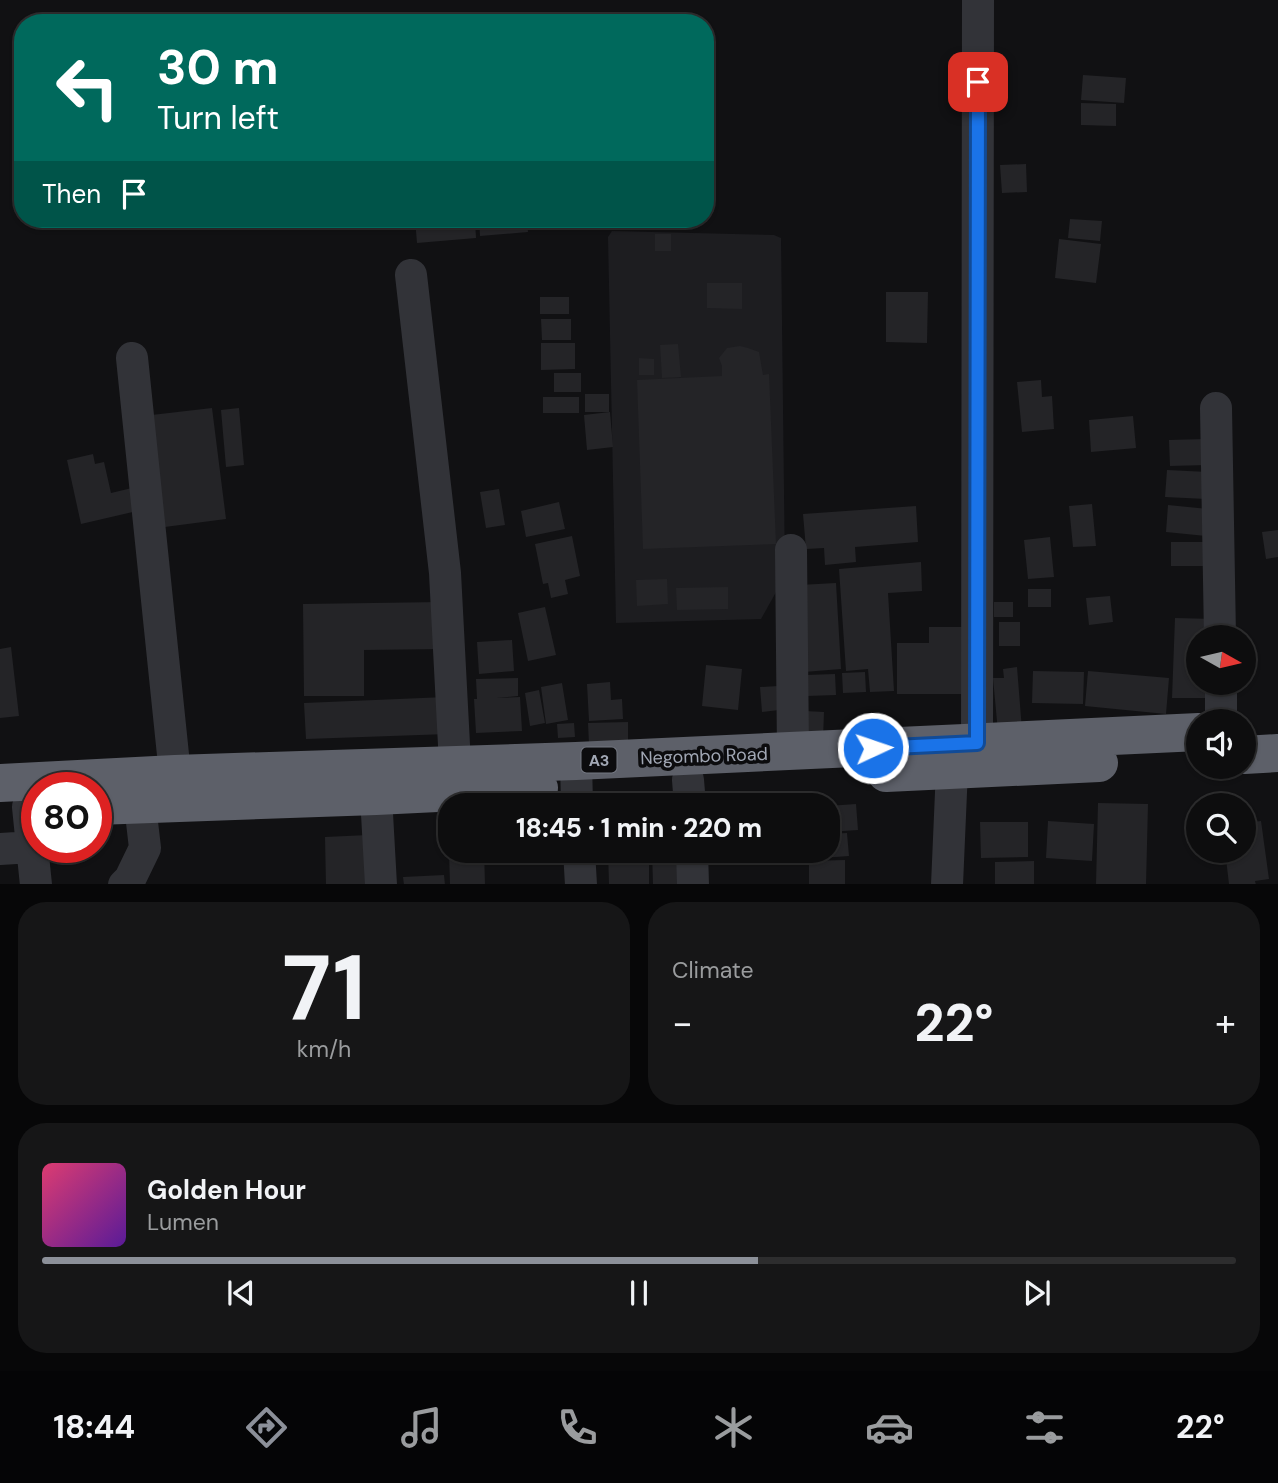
<!DOCTYPE html>
<html lang="en">
<head>
<meta charset="utf-8">
<style>
	body { margin:0; font-family:"DM Sans",sans-serif; background:#161617; color:#f1f3f6; height:100vh; display:flex; flex-direction:column; font-size:26px; white-space:nowrap }
	* { box-sizing:border-box; margin:0 }
	p { font-size:23px; color:#9a9c9e }
	.icon { flex:none; width:38px; height:38px; fill:none; stroke:currentColor; stroke-width:2; stroke-linecap:round; stroke-linejoin:round }
	.map { position:relative; height:884px; overflow:hidden }
	.side { display:flex; flex-direction:column; gap:18px; padding:18px; background:#070708; flex:1 }
	.side>* { flex:none }
	.top-card { position:absolute; left:14px; top:14px; width:700px; height:214px; border-radius:28px; box-shadow:0 2px 5px #0004,0 0 0 2px #2d2d2e; background:#00695c; color:#fff; overflow:hidden }
	.needle { width:46px; rotate:98deg }
	.buttons { position:absolute; left:1186px; top:625px; display:grid; gap:14px }
	.buttons a { display:grid; place-items:center; width:70px; height:70px; border-radius:50%; background:#0d0d0e; box-shadow:0 2px 5px #0004,0 0 0 2px #2d2d2e; font-size:35px }
	.speed { position:absolute; left:21px; top:772px; display:flex; gap:14px; font-size:35px; font-weight:700; text-align:center }
	.speed>* { display:grid; place-content:center; width:91px; height:91px; border-radius:50%; background:#0d0d0e; box-shadow:0 2px 5px #0004,0 0 0 2px #2d2d2e; line-height:1 }
	.speed .limit { border:10px solid #d22; background:#fff; color:#111 }
	.pin { position:absolute; display:grid; place-items:center; width:60px; height:60px; color:#fff; margin:-30px; border-radius:14px; box-shadow:0 4px 10px #0006 }
	.me { position:absolute; width:77px; margin:-38px; rotate:87deg; stroke-linejoin:round; filter:drop-shadow(0 0 5px #0008) }
	.turn { display:flex; align-items:center; gap:24px; height:147px; padding:0 28px; font-size:32px }
	.turn .icon { width:91px; height:91px; stroke-width:2.5 }
	.turn b { display:block; font-size:49px; line-height:60px }
	.then { display:flex; align-items:center; height:66px; padding:0 28px; background:#0003; gap:14px; font-size:26px }
	.big { font-size:52px; font-weight:800; line-height:1.1 }
	.side .widget { flex:1; display:flex; flex-direction:column; justify-content:center; gap:10px; min-width:0; padding:0 24px; border-radius:28px; background:#161617 }
	.side .dial { align-items:center; gap:0 }
	.dial b { font-size:91px; line-height:1 }
	.song { display:flex; align-items:center; gap:21px }
	.cover { width:84px; height:84px; border-radius:10px; background:linear-gradient(135deg,hsl(340 70% 55%),hsl(270 70% 35%)) }
	.played { height:7px; border-radius:4px; background:linear-gradient(90deg,#8c9099 60%,#2d2d2e 60%) }
	.keys { display:flex; justify-content:space-around; direction:ltr }
	.heat { display:flex; justify-content:space-between; align-items:center; font-size:38px; direction:ltr }
	.side .tiles { flex:1; display:grid; gap:18px; grid-template-columns:1fr 1fr }
	.widget:last-child { grid-column:span 2 }
	.trip { position:absolute; left:438px; top:793px; width:402px; height:70px; border-radius:28px; background:#0d0d0e; box-shadow:0 2px 5px #0004,0 0 0 2px #2d2d2e; font-weight:800; line-height:70px; text-align:center }
	.tab-bar { display:flex; height:112px; justify-content:space-around; align-items:center; background:#050506; color:#9a9c9e }
	.tab-bar .icon { width:49px; height:49px }
	.tab-bar .on { color:#8c9099 }
	.tab-bar b { font-size:32px; color:#f1f3f6 }
	.map>svg:first-child { display:block }
	.built { fill:#1d1d20 }
	.building { fill:#242427 }
	.lines { fill:none; stroke-linecap:round; stroke-linejoin:round }
	.minor { stroke:#323338; stroke-width:32 }
	.highway { stroke:#5d6069; stroke-width:38 }
	.route-casing { stroke:#114b97; stroke-width:18 }
	.route { stroke:#1a73e8; stroke-width:12 }
	.labels { text-anchor:middle; stroke-width:7; stroke-linejoin:round; paint-order:stroke }
	.shield { fill:#0c0c0e; stroke:#747882; stroke-width:2 }
	.shield-label { font-size:16px; font-weight:bold; fill:#a1a7b4 }
	.street-label { font-size:18px; fill:#a1a7b4; stroke:#0c0c0e }
</style>
</head>
<body>
<div class="map">
<svg width="1278" height="885" viewBox="0 0 1278 885">
	<rect width="100%" height="100%" fill="#111113"/>
	<path class="built" d="M612 231 774 235 781 238 785 576 761 619 616 623 608 237Z"/>
	<path class="building" d="M1083 75 1126 78 1124 103 1081 100Z
		M1081 103 1116 104V126L1081 125Z
		M1026 164 1027 192 1002 193 1000 165Z
		M415 219H475L476 238 417 243Z
		M479 219H533L527 221 528 232 480 236Z
		M1070 219 1102 221 1100 241 1068 238Z
		M655 234H671V251H655Z
		M1059 239 1101 244 1096 283 1055 278Z
		M707 283H742V309L707 308Z
		M886 292H928L927 343 886 342Z
		M540 297H569V314H540Z
		M541 319H571V340H542Z
		M541 343H575V369L541 370Z
		M678 344 681 377 662 378 660 345Z
		M740 346 748 348 759 352 763 375 769 374 776 544 643 549 637 380 722 376V366L719 358 727 348Z
		M639 358 654 359V375H639Z
		M554 373H581V392H554Z
		M1041 380 1042 397 1052 396 1054 429 1022 432 1017 382Z
		M585 394H609V412H585Z
		M543 397H579V413H543Z
		M212 408 226 519 157 528 143 416Z
		M239 408 244 465 226 467 221 410Z
		M610 412 613 447 587 450 584 415Z
		M1133 416 1136 448 1091 452 1089 420Z
		M1206 439 1207 465 1170 466 1169 440Z
		M93 454 95 464 104 462 111 493 132 488 137 511 81 524 67 460Z
		M1167 470 1208 472 1206 499 1165 497Z
		M499 489 505 525 486 528 480 492Z
		M559 502 565 529 526 537 521 511Z
		M1092 504 1096 546 1073 547 1069 506Z
		M1168 505 1208 509 1206 536 1166 532Z
		M916 506 918 542 855 547 856 562 825 565 824 548 806 549 803 514Z
		M1278 530V557L1266 559 1262 532Z
		M572 536 580 576 565 580 568 594 551 598 548 583 543 584 535 544Z
		M1050 537 1054 577 1028 579 1024 540Z
		M1171 542H1207V566H1171Z
		M921 562 922 591 888 593 894 691 870 692 868 669 846 671 839 569Z
		M667 579 668 604 637 606 636 580Z
		M836 583 841 669 804 672 800 585Z
		M728 587V609L677 610 676 588Z
		M1028 589H1051V607H1028Z
		M1110 596 1113 622 1089 625 1086 598Z
		M442 602V649L364 650V696H304L303 604Z
		M994 602H1013V617H994Z
		M545 607 556 655 528 661 518 613Z
		M1175 618 1214 619V637H1199V682H1212L1211 698H1172Z
		M999 622H1020V646H999Z
		M929 627H967V694H897V643H929Z
		M512 640 514 671 479 674 477 642Z
		M11 647 19 716 0 718V649Z
		M706 665 742 669 738 710 702 706Z
		M1017 667 1022 730 998 732 993 678H1004L1003 669Z
		M1033 671 1084 672 1083 704 1032 703Z
		M1088 671 1169 678 1166 714 1085 706Z
		M865 672 866 692 843 693 842 673Z
		M835 674 836 695 807 696 806 675Z
		M518 678V696L496 698 520 697 522 731 476 733 474 699H477L476 679Z
		M610 682 611 700 622 699 623 719 589 721 587 684Z
		M562 683 568 720 546 724 541 687Z
		M778 686 779 710 762 712 760 687Z
		M539 690 545 723 530 726 525 693Z
		M446 697 448 734 306 739 304 703Z
		M805 711 824 712 823 739 804 738Z
		M628 722V742L589 744 588 723Z
		M574 723 575 737 558 738 557 724Z
		M1098 803 1148 804 1146 885H1096Z
		M856 804 858 830 828 832V806Z
		M1048 821 1094 824 1092 861 1046 858Z
		M1261 821 1269 879 1255 881 1256 885 1229 884 1225 850H1244V823Z
		M980 822H1028V857L981 858Z
		M847 833 849 856 821 858 820 850H828V834Z
		M368 835 370 885H326L325 837Z
		M449 850H484L485 885H450Z
		M608 850H649V885H609Z
		M652 850H681L682 885H653Z
		M845 860V885H809V861Z
		M1034 861V884H995V862Z
		M444 875 445 885H404L403 877Z"/>
	<g class="lines">
		<path class="minor" d="M978 0 977 742 978 765
			M411 275 445 573 455 764
			M132 358 175 774
			M1216 408 1220 637
			M791 550 793 752
			M1221 682V721
			M576 761 577 805
			M688 780 690 805
			M376 796 381 885
			M28 807 36 885
			M0 849 32 847
			M579 850 581 885
			M692 850 693 885
			M124 885 130 879 145 848 140 805
			M947 885 953 746"/>
		<path class="highway" d="M1244 755 1278 753
			M886 773 1099 763
			M0 783 175 774 576 761 1199 732
			M96 806 376 796 539 788"/>
	</g>
	<g class="lines">
		<g class="route-casing">
			<path id="route" d="M873 748 977 743 978 82"/>
		</g>
		<use href="#route" class="route"/>
	</g>
	<g class="labels">
		<rect class="shield" x="581.5" y="747.5" width="35" height="25" rx="5"/>
		<g class="shield-label">
			<text x="599" y="766">A3</text>
		</g>
		<g class="street-label">
			<text transform="translate(704 756) rotate(-2)" y="6">Negombo Road</text>
		</g>
	</g>
</svg>
<div class="buttons">
<a><svg class="needle" viewBox="-14 -14 28 28"><path d="M0-13l5 13h-10z" fill="#e53935"/><path d="M0 13l5-13h-10z" fill="#9a9c9e"/></svg></a>
<a><svg class="icon" aria-label="sound" viewBox="0 0 24 24"><path d="M4 9h4l5-4v14l-5-4H4zM17 9q2 3 0 6"/></svg></a>
<a><svg class="icon" aria-label="search" viewBox="0 0 24 24"><circle cx="10" cy="10" r="6"/><path d="M15 15l6 6"/></svg></a>
</div>
<div class="speed"><div class="limit">80</div></div>
<div class="pin" style="left:978px;top:82px;background:#d93025"><svg class="icon" aria-label="arrive" viewBox="0 0 24 24"><path d="M6 21V4h12l-3 4 3 4H6"/></svg></div>
<svg class="me" style="left:873px;top:748px" viewBox="-20 -20 40 40"><circle r="17" fill="#1a73e8" stroke="#fff" stroke-width="3"/><path d="M0-11L8 9 0 5-8 9z" fill="#fff"/></svg>
<div class="trip">18:45 · 1 min · 220 m</div>
<div class="top-card">
<div class="turn"><svg class="icon" aria-label="left" viewBox="0 0 24 24"><path d="M17 20v-9H6M10 6l-5 5 5 5"/></svg><div><b>30 m</b>Turn left</div></div>
<div class="then">Then<svg class="icon" aria-label="arrive" viewBox="0 0 24 24"><path d="M6 21V4h12l-3 4 3 4H6"/></svg></div>
</div>
</div>
<section class="side">
<div class="tiles">
<div class="widget dial"><b>71</b><p>km/h</p></div>
<div class="widget"><p>Climate</p>
<div class="heat"><a>−</a><b class="big">22°</b><a>+</a></div>
</div>
<div class="widget">
<div class="song"><i class="cover"></i><div><b>Golden Hour</b><p>Lumen</p></div></div>
<div class="played"></div>
<div class="keys"><svg class="icon" aria-label="previous" viewBox="0 0 24 24"><path d="M18 5L8 12l10 7zM5 5v14"/></svg><svg class="icon" aria-label="pause" viewBox="0 0 24 24"><path d="M8 5v14M16 5v14"/></svg><svg class="icon" aria-label="next" viewBox="0 0 24 24"><path d="M6 5l10 7-10 7zM19 5v14"/></svg></div>
</div>
</div>
</section>
<nav class="tab-bar">
<b>18:44</b>
<svg class="icon on" aria-label="directions" viewBox="0 0 24 24"><path d="M12 3l9 9-9 9-9-9zM9 14v-3h6M13 9l2 2-2 2"/></svg>
<svg class="icon" aria-label="music" viewBox="0 0 24 24"><path d="M9 18V5l10-2v13"/><circle cx="6" cy="18" r="3"/><circle cx="16" cy="16" r="3"/></svg>
<svg class="icon" aria-label="phone" viewBox="0 0 24 24"><path d="M5 4h4l2 5-3 2q2 4 5 5l2-3 5 2v4C11 20 4 13 5 4z"/></svg>
<svg class="icon" aria-label="climate" viewBox="0 0 24 24"><path d="M12 3v18M4 7l16 10M4 17L20 7"/></svg>
<svg class="icon" aria-label="car" viewBox="0 0 24 24"><path d="M5 17H2v-5l4-1 3-4h7l3 4 3 1v5h-3M9 17h6M6 11h13"/><circle cx="7" cy="17" r="2"/><circle cx="17" cy="17" r="2"/></svg>
<svg class="icon" aria-label="filters" viewBox="0 0 24 24"><path d="M4 7h16M4 17h16"/><circle cx="9" cy="7" r="2"/><circle cx="15" cy="17" r="2"/></svg>
<b>22°</b>
</nav>
</body>
</html>
